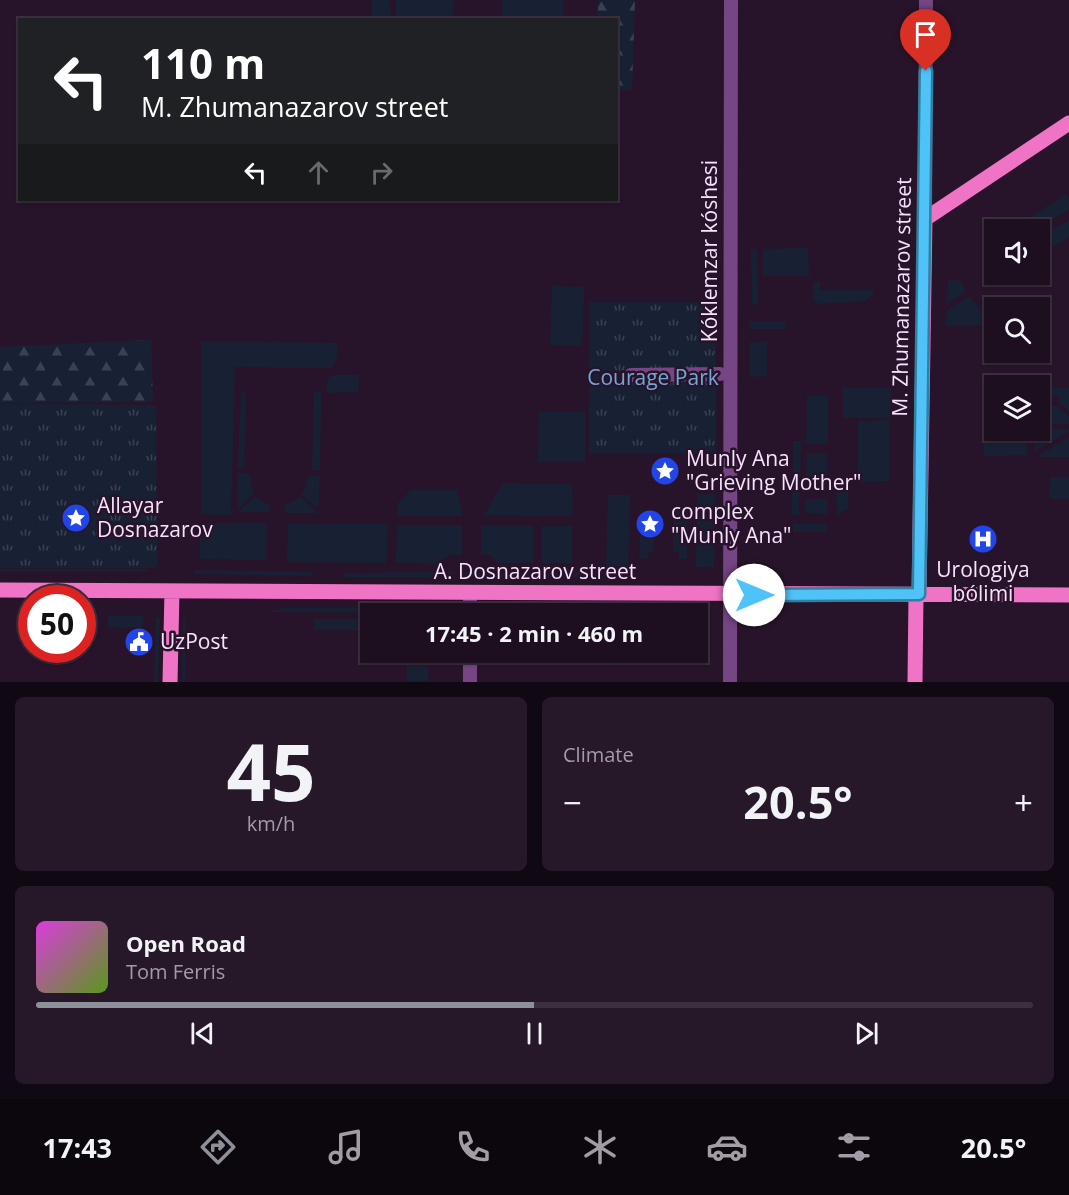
<!DOCTYPE html>
<html lang="en">
<head>
<meta charset="utf-8">
<style>
	body { margin:0; font-family:"Open Sans",sans-serif; background:#261829; color:#f1f3f6; height:100vh; display:flex; flex-direction:column; font-size:22px; white-space:nowrap }
	* { box-sizing:border-box; margin:0 }
	p { font-size:20px; color:#a19ca5 }
	.icon { flex:none; width:33px; height:33px; fill:none; stroke:currentColor; stroke-width:2; stroke-linecap:round; stroke-linejoin:round }
	.map { position:relative; height:682px; overflow:hidden }
	.details { display:flex; flex-direction:column; gap:15px; padding:15px; background:#100812; flex:1 }
	.details>* { flex:none }
	.guide { position:absolute; left:18px; top:18px; width:600px; height:183px; border-radius:0px; box-shadow:0 2px 4px #0004,0 0 0 2px #3c2f3e; background:#202124; color:#fff; overflow:hidden }
	.buttons { position:absolute; left:984px; top:219px; display:grid; gap:12px }
	.buttons a { display:grid; place-items:center; width:66px; height:66px; border-radius:0px; background:#1e0f20; box-shadow:0 2px 4px #0004,0 0 0 2px #3c2f3e; font-size:30px }
	.speed { position:absolute; left:18px; top:585px; display:flex; gap:12px; font-size:30px; font-weight:700; text-align:center }
	.speed>* { display:grid; place-content:center; width:78px; height:78px; border-radius:50%; background:#1e0f20; box-shadow:0 2px 4px #0004,0 0 0 2px #3c2f3e; line-height:1 }
	.speed .limit { border:9px solid #d22; background:#fff; color:#111 }
	.pin { position:absolute; display:grid; place-items:center; width:51px; height:51px; color:#fff; margin:-62px -26px; border-radius:50% 50% 50% 0; rotate:-45deg; box-shadow:0 0 6px #0007 }
	.pin .icon { rotate:45deg }
	.me { position:absolute; width:66px; margin:-33px; rotate:90deg; stroke-linejoin:round; filter:drop-shadow(0 0 4px #0008) }
	.turn { display:flex; align-items:center; gap:21px; height:126px; padding:0 24px; font-size:27px }
	.turn .icon { width:78px; height:78px; stroke-width:2.5 }
	.turn b { display:block; font-size:42px; line-height:51px }
	.lanes { display:flex; align-items:center; height:57px; padding:0 24px; background:#0003; justify-content:center; gap:30px; direction:ltr }
	.lanes .off { opacity:.35 }
	.big { font-size:45px; font-weight:700; line-height:1.1 }
	.details .tile { flex:1; display:flex; flex-direction:column; justify-content:center; gap:9px; min-width:0; padding:0 21px; border-radius:9px; background:#261829 }
	.details .dial { align-items:center; gap:0 }
	.dial b { font-size:78px; line-height:1 }
	.song { display:flex; align-items:center; gap:18px }
	.cover { width:72px; height:72px; border-radius:9px; background:linear-gradient(135deg,hsl(300 70% 55%),hsl(90 70% 35%)) }
	.played { height:6px; border-radius:3px; background:linear-gradient(90deg,#8c9099 50%,#3c2f3e 50%) }
	.keys { display:flex; justify-content:space-around; direction:ltr }
	.heat { display:flex; justify-content:space-between; align-items:center; font-size:33px; direction:ltr }
	.details .tiles { flex:1; display:grid; gap:15px; grid-template-columns:1fr 1fr }
	.tile:last-child { grid-column:span 2 }
	.trip { position:absolute; left:360px; top:603px; width:348px; height:60px; border-radius:0px; background:#1e0f20; box-shadow:0 2px 4px #0004,0 0 0 2px #3c2f3e; font-weight:700; line-height:60px; text-align:center }
	.tab-bar { display:flex; height:96px; justify-content:space-around; align-items:center; background:#0c060d; color:#a19ca5 }
	.tab-bar .icon { width:42px; height:42px }
	.tab-bar .active { color:#8c9099 }
	.tab-bar b { font-size:27px; color:#f1f3f6 }
	.map>svg:first-child { display:block }
	.grass { fill:#182134 }
	.forest { fill:url(#forest-firs) }
	.park { fill:url(#park-tufts) }
	.lines { fill:none; stroke-linecap:round; stroke-linejoin:round }
	.minor { stroke:#754584; stroke-width:14 }
	.major { stroke:#f074c5; stroke-width:15 }
	.route-casing { stroke:#337fa1; stroke-width:15 }
	.route { stroke:#4fc3f7; stroke-width:10 }
	.labels { text-anchor:middle; stroke-width:5; stroke-linejoin:round; paint-order:stroke }
	.street-label { font-size:21px; fill:#f7e1fc; stroke:#28142a }
	.park-label { font-size:21px; fill:#73a7d6; stroke:#28142a }
	.poi-label { font-size:21px; fill:#f7e1fc; stroke:#28142a; text-anchor:start }
</style>
</head>
<body>
<div class="map">
<svg width="1069" height="682" viewBox="0 0 1069 682">
	<defs>
		<pattern id="forest-firs" width="22" height="20" patternUnits="userSpaceOnUse" patternTransform="scale(1.5)"><rect width="22" height="20" fill="#182134"/><path d="M5 1l3.5 6h-7zM16 11l3.5 6h-7z" fill="#3a4152"/></pattern>
		<pattern id="park-tufts" width="24" height="20" patternUnits="userSpaceOnUse" patternTransform="scale(1.5)"><rect width="24" height="20" fill="#182134"/><path d="M3 7l-1-3M5 7V3M7 7l1-3M15 17l-1-3M17 17v-4M19 17l1-3" fill="none" stroke="#3a4152"/></pattern>
	</defs>
	<rect width="100%" height="100%" fill="#28142a"/>
	<path class="grass" d="M372 0H390L391 19H372Z
		M396 0H453V19H396Z
		M502 0H563L564 19H503Z
		M1066 194 1069 200V209L1039 229 1031 217Z
		M1069 220V237L1052 248 1044 236Z
		M808 248 809 276H763V249Z
		M751 249H757L758 304 752 305Z
		M960 280 966 291 947 304 948 281Z
		M813 282H820V290H874L873 295 865 301 818 304 813 300Z
		M552 286 584 287 582 346 550 345Z
		M970 296 986 318 994 314V325L945 326 947 310Z
		M749 321H786V329H750Z
		M201 341 338 343C337 351 338 361 331 368L235 367 231 515 201 514Z
		M750 342H767V376L750 377Z
		M332 375H359L358 390 357 392 327 393C327 386 326 379 332 375Z
		M984 380 1028 381V385L994 386V410H984Z
		M843 387 891 388 890 418H843Z
		M1040 388 1048 389 1049 406 1058 407 1069 416V424L1040 423Z
		M1052 388H1069V411L1059 402V396H1052Z
		M241 391 246 392 244 468H238Z
		M314 392H321L320 470H312Z
		M807 396H828V444H806Z
		M539 412H585V462H538Z
		M984 418H994V430L1027 431V434H984Z
		M889 420V481L858 482V421Z
		M1040 428 1069 429 1068 432 1035 451V431L1040 430Z
		M1069 437V457H1037Z
		M1027 439V455L984 456V440Z
		M793 441H801L799 515H792Z
		M807 453H827V480H806Z
		M238 473 250 474 251 486 254 494 237 509Z
		M308 475 320 476 318 508 301 495 306 486Z
		M1050 477H1069V499H1049Z
		M503 483 572 484 573 516 484 515Z
		M836 485H849L848 509 837 515Z
		M411 490H457L463 516H398V503Z
		M697 494H715L714 567H696Z
		M608 495H630L628 567 606 566Z
		M256 496 261 501 270 505V512H237Z
		M300 496 318 513H286L284 505 296 500Z
		M805 499H828L827 514 805 513Z
		M641 510H655L654 551 648 553V559L639 558Z
		M674 510 688 511 687 559H679V553L673 551Z
		M200 523H267L266 560 200 559Z
		M288 524H388L386 563 287 562Z
		M793 524H826V532H793Z
		M397 525H462V555H450L439 561 438 564 396 562Z
		M533 525V563H499L490 555H481V526Z
		M542 526H572V563H542Z
		M0 569H147V572H0Z
		M194 570 310 572 314 576 194 574Z
		M452 572V577H345L343 573Z
		M458 572 600 573 604 577H458Z
		M285 608H451V613L270 612Z
		M108 616H143L144 624 142 628 108 627Z
		M183 616 186 617 185 682H182Z
		M156 618H160L158 682H154Z
		M314 619H370V630H314Z
		M407 660H428V681H407Z"/>
	<path class="forest" d="M598 0H635L632 90 617 91 616 20 598 19Z
		M151 340 153 402 0 403V347Z"/>
	<path class="park" d="M589 302H716V453H589Z
		M0 404 156 405 157 566 154 568H0Z"/>
	<g class="lines">
		<path class="minor" d="M925 219 926 0
			M631 375 720 374
			M470 614V593
			M470 682V652
			M730 682 731 0"/>
		<path class="major" d="M0 590 1069 595
			M919 595 925 219 1069 123
			M170 682 172 591
			M915 682 916 595"/>
	</g>
	<g class="lines">
		<g class="route-casing">
			<path id="route" d="M754 595 919 594 926 71"/>
		</g>
		<use href="#route" class="route"/>
	</g>
	<defs>
		<g id="sight-disc" transform="scale(1.5)"><circle r="9.5" fill="#2245e7" stroke="#28142a"/><path d="M0-6L1.8-2.2L6-1.7L2.9 1.2L3.7 5.4L0 3.3L-3.7 5.4L-2.9 1.2L-6-1.7L-1.8-2.2Z" fill="#fff"/></g>
		<g id="hospital-disc" transform="scale(1.5)"><circle r="9.5" fill="#2245e7" stroke="#28142a"/><path d="M-5-5h3v3.5h4V-5h3V5h-3V1.5h-4V5h-3Z" fill="#fff"/></g>
		<g id="civic-disc" transform="scale(1.5)"><circle r="9.5" fill="#2245e7" stroke="#28142a"/><path d="M-.6-6.5H3V-4.5H.6V-3L4-1V1h2V6H-6V1h2V-1L-.6-3ZM-1.2 2.5V6h2.4V2.5Z" fill="#fff"/></g>
	</defs>
	<g fill-rule="evenodd">
		<use href="#sight-disc" x="665" y="471"/>
		<use href="#sight-disc" x="76" y="518"/>
		<use href="#sight-disc" x="650" y="524"/>
		<use href="#hospital-disc" x="983" y="539"/>
		<use href="#civic-disc" x="139" y="642"/>
	</g>
	<g class="labels">
		<g class="street-label">
			<text transform="translate(710 251) rotate(-90)" y="7">Kóklemzar kóshesi</text>
			<text transform="translate(902 297) rotate(-89)" y="7">M. Zhumanazarov street</text>
			<text x="535" y="579">A. Dosnazarov street</text>
		</g>
		<g class="park-label">
			<text x="653" y="385">Courage Park</text>
		</g>
		<g class="poi-label">
			<text x="686" y="466">Munly Ana<tspan x="686" dy="24">"Grieving Mother"</tspan></text>
			<text x="97" y="513">Allayar<tspan x="97" dy="24">Dosnazarov</tspan></text>
			<text x="671" y="519">complex<tspan x="671" dy="24">"Munly Ana"</tspan></text>
			<text x="983" y="577" text-anchor="middle">Urologiya<tspan x="983" dy="24">bólimi</tspan></text>
			<text x="160" y="649">UzPost</text>
		</g>
	</g>
</svg>
<div class="buttons">
<a><svg class="icon" aria-label="sound" viewBox="0 0 24 24"><path d="M4 9h4l5-4v14l-5-4H4zM17 9q2 3 0 6"/></svg></a>
<a><svg class="icon" aria-label="search" viewBox="0 0 24 24"><circle cx="10" cy="10" r="6"/><path d="M15 15l6 6"/></svg></a>
<a><svg class="icon" aria-label="layers" viewBox="0 0 24 24"><path d="M12 4l9 5-9 5-9-5zM3 14l9 5 9-5"/></svg></a>
</div>
<div class="speed"><div class="limit">50</div></div>
<div class="pin" style="left:926px;top:71px;background:#d93025"><svg class="icon" aria-label="arrive" viewBox="0 0 24 24"><path d="M6 21V4h12l-3 4 3 4H6"/></svg></div>
<svg class="me" style="left:754px;top:595px" viewBox="-20 -20 40 40"><circle r="19" fill="#fff"/><path d="M0-13L10 11 0 6-10 11z" fill="#4fc3f7"/></svg>
<div class="trip">17:45 · 2 min · 460 m</div>
<div class="guide">
<div class="turn"><svg class="icon" aria-label="left" viewBox="0 0 24 24"><path d="M17 20v-9H6M10 6l-5 5 5 5"/></svg><div><b>110 m</b>M. Zhumanazarov street</div></div>
<div class="lanes"><svg class="icon" aria-label="left" viewBox="0 0 24 24"><path d="M17 20v-9H6M10 6l-5 5 5 5"/></svg><svg class="icon off" aria-label="ahead" viewBox="0 0 24 24"><path d="M12 20V5M6 11l6-6 6 6"/></svg><svg class="icon off" aria-label="right" viewBox="0 0 24 24"><path d="M7 20v-9h11M14 6l5 5-5 5"/></svg></div>
</div>
</div>
<section class="details">
<div class="tiles">
<div class="tile dial"><b>45</b><p>km/h</p></div>
<div class="tile"><p>Climate</p>
<div class="heat"><a>−</a><b class="big">20.5°</b><a>+</a></div>
</div>
<div class="tile">
<div class="song"><i class="cover"></i><div><b>Open Road</b><p>Tom Ferris</p></div></div>
<div class="played"></div>
<div class="keys"><svg class="icon" aria-label="previous" viewBox="0 0 24 24"><path d="M18 5L8 12l10 7zM5 5v14"/></svg><svg class="icon" aria-label="pause" viewBox="0 0 24 24"><path d="M8 5v14M16 5v14"/></svg><svg class="icon" aria-label="next" viewBox="0 0 24 24"><path d="M6 5l10 7-10 7zM19 5v14"/></svg></div>
</div>
</div>
</section>
<nav class="tab-bar">
<b>17:43</b>
<svg class="icon active" aria-label="directions" viewBox="0 0 24 24"><path d="M12 3l9 9-9 9-9-9zM9 14v-3h6M13 9l2 2-2 2"/></svg>
<svg class="icon" aria-label="music" viewBox="0 0 24 24"><path d="M9 18V5l10-2v13"/><circle cx="6" cy="18" r="3"/><circle cx="16" cy="16" r="3"/></svg>
<svg class="icon" aria-label="phone" viewBox="0 0 24 24"><path d="M5 4h4l2 5-3 2q2 4 5 5l2-3 5 2v4C11 20 4 13 5 4z"/></svg>
<svg class="icon" aria-label="climate" viewBox="0 0 24 24"><path d="M12 3v18M4 7l16 10M4 17L20 7"/></svg>
<svg class="icon" aria-label="car" viewBox="0 0 24 24"><path d="M5 17H2v-5l4-1 3-4h7l3 4 3 1v5h-3M9 17h6M6 11h13"/><circle cx="7" cy="17" r="2"/><circle cx="17" cy="17" r="2"/></svg>
<svg class="icon" aria-label="filters" viewBox="0 0 24 24"><path d="M4 7h16M4 17h16"/><circle cx="9" cy="7" r="2"/><circle cx="15" cy="17" r="2"/></svg>
<b>20.5°</b>
</nav>
</body>
</html>
